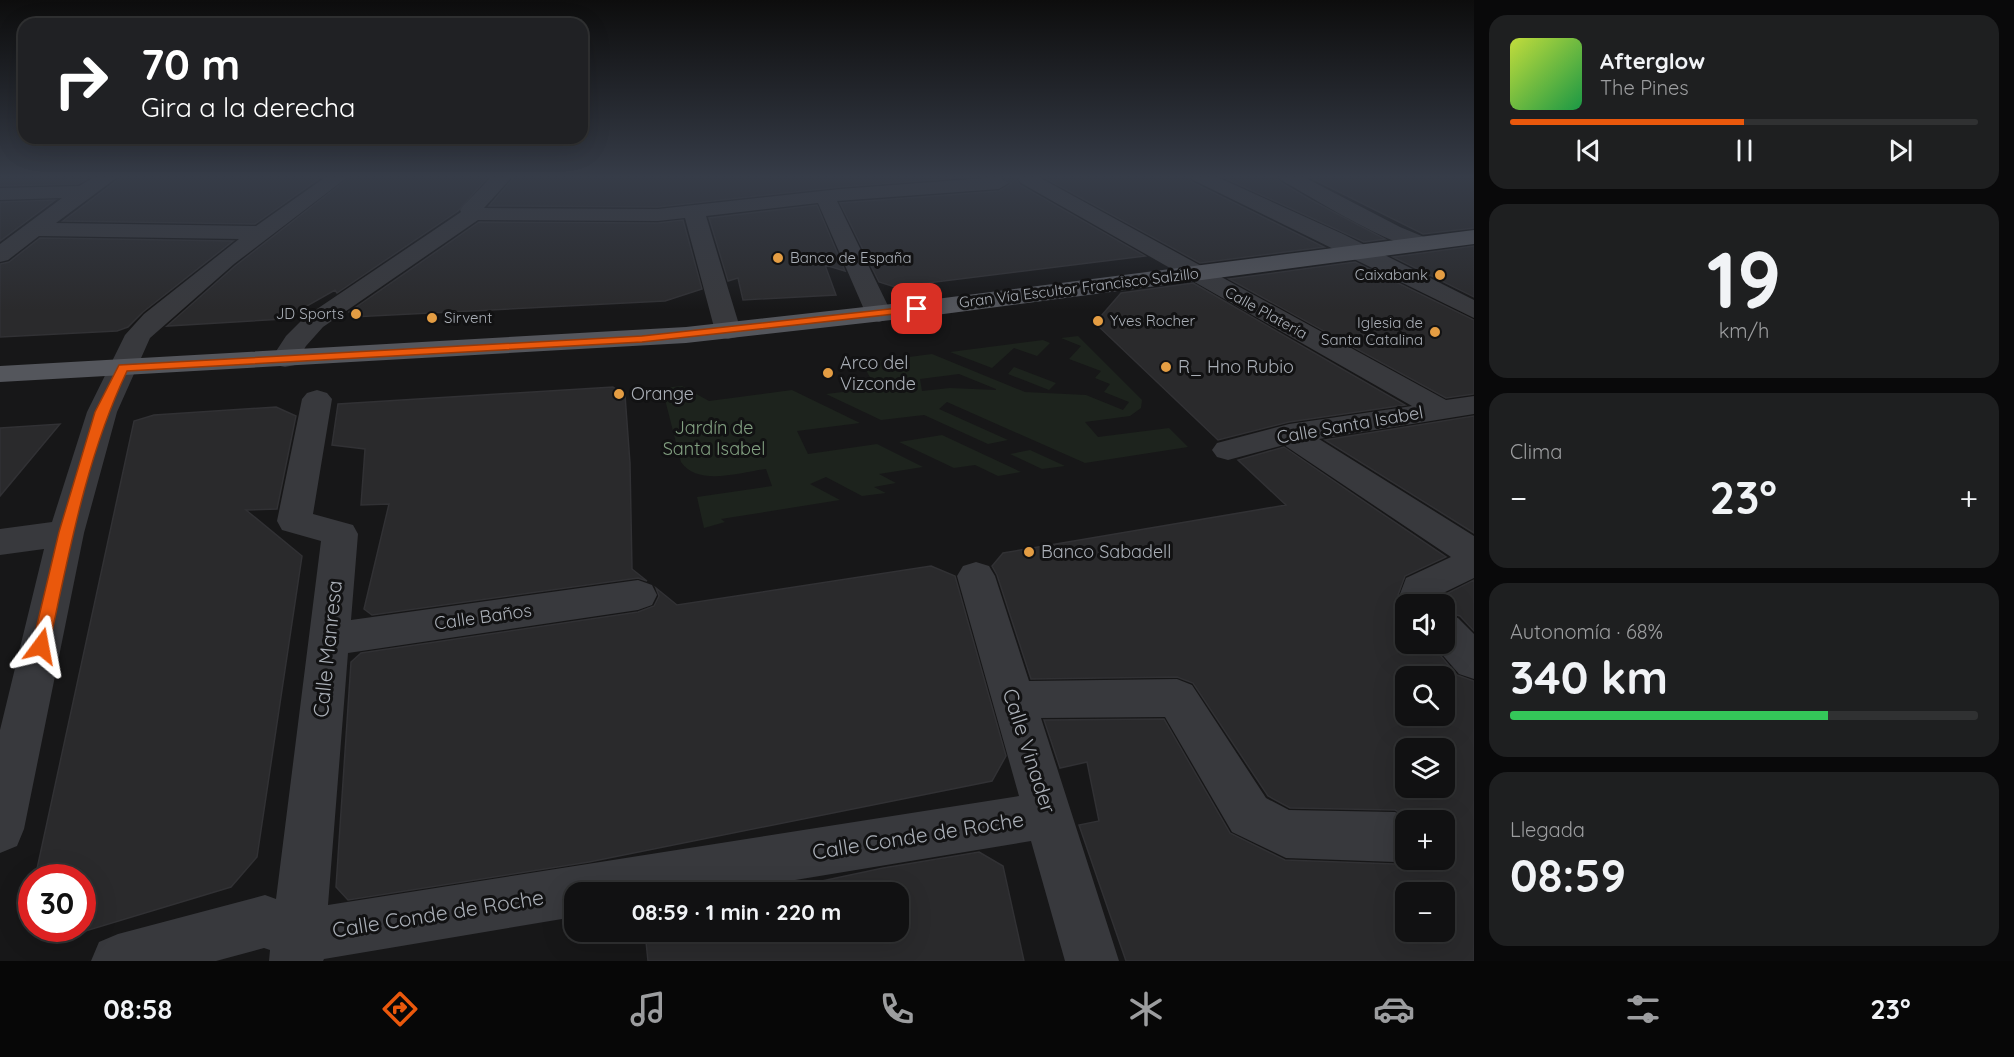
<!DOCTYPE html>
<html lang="es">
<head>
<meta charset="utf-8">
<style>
	body { margin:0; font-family:Quicksand,sans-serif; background:#1e1f20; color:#f1f3f6; height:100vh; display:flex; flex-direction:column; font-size:22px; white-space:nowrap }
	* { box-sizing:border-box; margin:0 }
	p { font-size:20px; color:#9c9d9f }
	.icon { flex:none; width:33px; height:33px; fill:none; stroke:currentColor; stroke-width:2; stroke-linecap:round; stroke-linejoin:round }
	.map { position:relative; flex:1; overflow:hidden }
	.drawer { display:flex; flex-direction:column; gap:15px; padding:15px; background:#09090a; width:540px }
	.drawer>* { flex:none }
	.top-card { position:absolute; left:18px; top:18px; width:570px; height:126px; border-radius:18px; box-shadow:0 6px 24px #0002,0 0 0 2px #303132; background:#202124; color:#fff; overflow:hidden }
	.buttons { position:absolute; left:1395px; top:594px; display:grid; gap:12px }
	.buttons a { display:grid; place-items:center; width:60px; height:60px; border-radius:12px; background:#111112; box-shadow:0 6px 24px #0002,0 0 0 2px #303132; font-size:30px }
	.speed { position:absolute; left:18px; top:864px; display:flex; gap:12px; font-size:30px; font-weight:700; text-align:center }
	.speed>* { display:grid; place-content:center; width:78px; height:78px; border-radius:50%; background:#111112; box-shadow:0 6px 24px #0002,0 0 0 2px #303132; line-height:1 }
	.speed .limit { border:9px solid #d22; background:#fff; color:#111 }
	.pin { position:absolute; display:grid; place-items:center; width:51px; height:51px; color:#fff; margin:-26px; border-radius:12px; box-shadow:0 3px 9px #0006 }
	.me { position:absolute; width:66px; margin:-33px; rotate:13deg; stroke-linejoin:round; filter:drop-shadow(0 0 4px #0008) }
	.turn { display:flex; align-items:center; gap:21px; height:126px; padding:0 24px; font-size:27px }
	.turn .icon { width:78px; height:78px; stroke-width:2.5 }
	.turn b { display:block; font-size:42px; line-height:51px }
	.big { font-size:45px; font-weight:700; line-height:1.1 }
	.drawer .tile { flex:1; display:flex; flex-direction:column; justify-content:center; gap:9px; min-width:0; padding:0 21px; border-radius:18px; background:#1e1f20 }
	.drawer .dial { align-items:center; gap:0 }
	.dial b { font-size:78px; line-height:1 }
	.song { display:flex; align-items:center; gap:18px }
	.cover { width:72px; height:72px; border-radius:9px; background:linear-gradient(135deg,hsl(70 70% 55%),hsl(140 70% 35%)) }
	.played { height:6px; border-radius:3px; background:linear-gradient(90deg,#ea580c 50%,#303132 50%) }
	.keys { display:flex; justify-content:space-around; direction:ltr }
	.heat { display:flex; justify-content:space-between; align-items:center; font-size:33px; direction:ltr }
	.charge { height:9px; border-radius:4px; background:linear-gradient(90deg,#34c759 68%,#303132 0) }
	.trip { position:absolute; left:564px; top:882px; width:345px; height:60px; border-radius:18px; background:#111112; box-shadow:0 6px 24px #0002,0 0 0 2px #303132; font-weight:700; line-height:60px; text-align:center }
	.tab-bar { display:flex; height:96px; justify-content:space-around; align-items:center; background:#070707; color:#9c9d9f }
	.tab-bar .icon { width:42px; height:42px }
	.tab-bar .active { color:#ea580c }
	.tab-bar b { font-size:27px; color:#f1f3f6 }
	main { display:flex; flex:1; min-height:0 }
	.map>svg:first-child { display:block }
	.green { fill:#1d231d; fill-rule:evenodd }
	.building { fill:#2a2a2c; stroke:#313134; stroke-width:1.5; fill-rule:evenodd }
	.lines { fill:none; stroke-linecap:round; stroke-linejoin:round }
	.minor { fill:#38393d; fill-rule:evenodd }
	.major { fill:#54565c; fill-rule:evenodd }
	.route { fill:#ea580c; stroke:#983908; stroke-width:1.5 }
	.poi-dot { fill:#e49d43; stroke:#121213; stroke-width:2 }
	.labels { text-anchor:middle; stroke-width:6; stroke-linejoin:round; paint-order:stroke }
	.far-poi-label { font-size:15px; fill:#aaafb7; stroke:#121213; text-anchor:start }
	.far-street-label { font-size:15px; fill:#aaafb7; stroke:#121213 }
	.poi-label { font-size:18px; fill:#aaafb7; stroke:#121213; text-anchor:start }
	.street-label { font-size:18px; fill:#aaafb7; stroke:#121213 }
	.park-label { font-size:18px; fill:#83a182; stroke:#121213 }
	.near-street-label { font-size:21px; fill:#aaafb7; stroke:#121213 }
</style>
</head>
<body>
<main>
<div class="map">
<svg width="1474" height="961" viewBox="0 0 1474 961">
	<rect width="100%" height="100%" fill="#171718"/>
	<path class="green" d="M1078 336 1142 400 1141 408 1130 416 1085 422 1098 437 1169 428 1188 447 1085 463 947 402 939 409 1008 440 988 444 924 415 881 420 826 394 876 388 862 363 932 354 1025 392 1086 395 1123 410 1129 402 1104 392 1110 384 1095 378 1101 371 1069 359 1081 346 1061 338ZM959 374 996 389V390L950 388 922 391 920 379Z
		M1043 340 1050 343 1037 356 1014 348 992 368 950 352Z
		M1014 367 1056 383 1049 390 1008 374Z
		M682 386 709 401 792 390 860 423 797 431 808 454 877 444 923 467 879 474 896 483 874 487 886 493 862 496 826 477 810 484 840 500 721 519 725 522 704 528 697 497 772 486 766 469C741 472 698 487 681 462L662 388Z
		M942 435 1021 472 998 476 975 465 954 468 899 442Z
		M1030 450 1065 466 1042 469 1010 454Z"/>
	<path class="building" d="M0 176H73L68 179H87L78 184 0 186Z
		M182 176H323L255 224 63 221 120 178Z
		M351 176H489L458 211 337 293 335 290 284 319 167 326 235 266Z
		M515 176H984L840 187 658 207 489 206Z
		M1001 176H1018L1016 179 1020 185 1145 256 895 287 879 282 840 203 999 191 1011 184Z
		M1041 176H1188L1192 182 1324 247 1200 263Z
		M1220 176H1276L1280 182 1311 200 1385 239 1364 242Z
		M1307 176H1474V228L1423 234Z
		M55 200 0 241V202Z
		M817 205 845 271 825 265 836 295 743 300 738 278 728 281 709 218Z
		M683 220 702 289 665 301 352 317 349 312 479 222 658 223Z
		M40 238 233 241 143 312 128 327 117 331 0 337V264L9 262Z
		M1474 246V297L1393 257Z
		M1355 262 1474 320V394L1446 398 1229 279Z
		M1193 283 1405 405 1289 422 1218 440 1095 323 1121 293Z
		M613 387 625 395 630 463 632 569 647 581 638 578 372 615 364 609 389 504 361 505 365 449 332 445 338 404Z
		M276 407 296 416 277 509 246 510 302 556 257 857 231 887 69 936 60 928H82V878H35L134 421 154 415Z
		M1474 416V533L1325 440Z
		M60 424 0 496V428Z
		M1284 447 1446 557 1405 576 1398 595 1406 608V644H1431L1457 675 1474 681V961H1126L1079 825 1099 821 1087 762 1060 768 1044 720 1164 719 1230 833 1285 860 1395 864 1406 860H1444V820H1414L1395 810 1290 808 1268 796 1193 683 1177 677 1031 679 997 575 992 566 1003 553 1286 505 1238 460ZM1406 676H1444V716H1406ZM1406 748H1444V788H1406ZM1406 892H1444V932H1406Z
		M931 566 955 576 1006 756 992 781 589 862 348 900 336 887 351 662 361 653 638 612 654 606 659 596 656 588 677 605Z
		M1474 580V631L1460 616 1444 611 1442 596Z
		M979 852 1003 866 1024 961H648L645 932H898V892H770L883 868Z"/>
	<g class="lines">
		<path class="minor" d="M96 176H119L56 223 256 226 327 176H349L234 264 150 338 117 412 84 533 24 829 17 846 0 853V730L44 549 0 555V529L52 522 87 412 125 335 144 314 239 239 39 236 8 260 0 262V244L62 198 0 200V188L79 186Z
			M492 176H513L484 208 658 209 840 189 999 177 1009 183 999 189 837 201 892 314 888 319 879 322 870 319 866 314 818 203 706 216 741 331 737 337 728 339 719 337 715 331 685 218 658 221 478 220 323 327 306 346 295 365 285 367 275 365 271 359 286 336 305 317 461 212 460 210 463 206Z
			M1021 176H1037L1446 400 1474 396V414L1319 439 1474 536V578L1439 595 1443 604 1406 606 1400 594 1406 578 1451 557 1284 445 1228 460 1217 457 1212 450 1217 443 1289 424 1412 406 1021 183 1018 179Z
			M1190 176H1215L1343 234 1474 300V318L1193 180Z
			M1278 176H1302L1400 227 1429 239 1432 244 1429 249C1403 255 1308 195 1281 180Z
			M317 390 327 393 332 399 313 514 353 525 358 534 351 620 638 580 652 585 657 595 652 605 638 610 348 653 328 905 1019 796 957 576 963 566 976 562 989 566 995 576 1029 681 1177 679 1192 685 1266 798 1289 810 1395 812 1412 820H1406V857L1395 862 1286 858 1232 832 1165 717 1041 718 1119 961H1065L1031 841 723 892H574V917L324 959 323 961H269L270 950 264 948 216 961H91L99 942 118 934 265 895 276 899 321 541 282 530 277 521 302 399 307 393Z
			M1444 613 1458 618 1474 634V679L1459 674 1433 644H1444Z"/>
		<path class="major" d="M1474 230V244L936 315 686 343 0 382V366L686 327 936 299Z"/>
	</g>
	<linearGradient id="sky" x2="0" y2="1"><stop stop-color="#0d0d0d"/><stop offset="0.57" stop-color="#363c48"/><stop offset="1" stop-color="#363c48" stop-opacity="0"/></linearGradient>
	<rect width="1474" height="310" fill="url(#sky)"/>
	<path class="route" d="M917 306 921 307V311L642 342 127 371C86 457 69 553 49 646L47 651H35L32 646 59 532 95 412 119 365 642 336Z"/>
	<g class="poi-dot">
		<circle cx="778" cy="258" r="6"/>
		<circle cx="1440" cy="275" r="6"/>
		<circle cx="356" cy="314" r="6"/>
		<circle cx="432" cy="318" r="6"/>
		<circle cx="1098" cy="321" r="6"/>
		<circle cx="1435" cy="332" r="6"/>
		<circle cx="1166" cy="367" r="6"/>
		<circle cx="828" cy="373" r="6"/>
		<circle cx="619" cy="394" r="6"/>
		<circle cx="1029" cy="552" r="6"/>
	</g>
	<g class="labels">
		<g class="far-poi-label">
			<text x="790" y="263">Banco de España</text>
			<text x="1428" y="280" text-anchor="end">Caixabank</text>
			<text x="344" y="319" text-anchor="end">JD Sports</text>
			<text x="444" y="323">Sirvent</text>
			<text x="1110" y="326">Yves Rocher</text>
			<text x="1423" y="328" text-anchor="end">Iglesia de<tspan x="1423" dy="17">Santa Catalina</tspan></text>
		</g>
		<g class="far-street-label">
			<text transform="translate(1079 288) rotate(-7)" y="5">Gran Vía Escultor Francisco Salzillo</text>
			<text transform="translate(1266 313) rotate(29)" y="5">Calle Platería</text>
		</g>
		<g class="poi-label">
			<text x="840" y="369">Arco del<tspan x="840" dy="21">Vizconde</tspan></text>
			<text x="1178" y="373">R_ Hno Rubio</text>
			<text x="631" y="400">Orange</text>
			<text x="1041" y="558">Banco Sabadell</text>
		</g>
		<g class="street-label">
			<text transform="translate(1350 425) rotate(-10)" y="6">Calle Santa Isabel</text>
			<text transform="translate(483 617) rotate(-8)" y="6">Calle Baños</text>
		</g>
		<g class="park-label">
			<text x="714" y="434">Jardín de<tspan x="714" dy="21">Santa Isabel</tspan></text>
		</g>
		<g class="near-street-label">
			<text transform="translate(328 649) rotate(-84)" y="7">Calle Manresa</text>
			<text transform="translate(1029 751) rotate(72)" y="7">Calle Vinader</text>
			<text transform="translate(918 836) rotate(-9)" y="7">Calle Conde de Roche</text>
			<text transform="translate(438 914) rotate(-9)" y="7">Calle Conde de Roche</text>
		</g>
	</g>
</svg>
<div class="buttons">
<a><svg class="icon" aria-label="sound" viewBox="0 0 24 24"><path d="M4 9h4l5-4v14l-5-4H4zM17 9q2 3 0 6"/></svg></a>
<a><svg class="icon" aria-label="search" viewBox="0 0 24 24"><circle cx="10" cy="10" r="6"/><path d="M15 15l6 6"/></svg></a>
<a><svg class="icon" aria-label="layers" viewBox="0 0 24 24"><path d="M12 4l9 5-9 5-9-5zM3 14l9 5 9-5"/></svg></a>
<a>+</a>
<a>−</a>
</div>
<div class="speed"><div class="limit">30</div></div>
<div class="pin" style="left:917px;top:309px;background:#d93025"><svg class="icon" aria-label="arrive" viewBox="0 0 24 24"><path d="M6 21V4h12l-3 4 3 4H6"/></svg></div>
<svg class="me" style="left:41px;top:646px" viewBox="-20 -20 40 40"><path d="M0-17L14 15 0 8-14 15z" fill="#ea580c" stroke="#fff" stroke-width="4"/></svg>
<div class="trip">08:59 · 1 min · 220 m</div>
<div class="top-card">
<div class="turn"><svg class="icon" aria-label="right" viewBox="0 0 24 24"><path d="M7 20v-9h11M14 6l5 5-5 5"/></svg><div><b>70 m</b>Gira a la derecha</div></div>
</div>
</div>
<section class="drawer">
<div class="tile">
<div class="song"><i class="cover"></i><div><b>Afterglow</b><p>The Pines</p></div></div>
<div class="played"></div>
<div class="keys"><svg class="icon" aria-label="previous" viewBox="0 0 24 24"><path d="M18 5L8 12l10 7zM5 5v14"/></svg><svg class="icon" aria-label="pause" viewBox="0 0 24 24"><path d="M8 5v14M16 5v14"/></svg><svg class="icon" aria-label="next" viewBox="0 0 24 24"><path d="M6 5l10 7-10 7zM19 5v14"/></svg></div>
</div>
<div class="tile dial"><b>19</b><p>km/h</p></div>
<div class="tile"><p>Clima</p>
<div class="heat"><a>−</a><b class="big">23°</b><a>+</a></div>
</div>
<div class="tile"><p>Autonomía · 68%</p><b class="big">340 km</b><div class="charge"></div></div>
<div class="tile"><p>Llegada</p><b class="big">08:59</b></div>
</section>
</main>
<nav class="tab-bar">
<b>08:58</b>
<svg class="icon active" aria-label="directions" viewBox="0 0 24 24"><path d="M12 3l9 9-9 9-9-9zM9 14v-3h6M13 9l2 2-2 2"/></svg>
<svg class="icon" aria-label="music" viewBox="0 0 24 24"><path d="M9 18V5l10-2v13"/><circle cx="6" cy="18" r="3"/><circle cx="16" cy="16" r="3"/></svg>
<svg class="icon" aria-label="phone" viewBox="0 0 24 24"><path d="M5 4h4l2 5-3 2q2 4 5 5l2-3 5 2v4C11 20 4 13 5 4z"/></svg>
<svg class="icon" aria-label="climate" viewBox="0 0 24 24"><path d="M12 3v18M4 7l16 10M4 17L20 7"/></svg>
<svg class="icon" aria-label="car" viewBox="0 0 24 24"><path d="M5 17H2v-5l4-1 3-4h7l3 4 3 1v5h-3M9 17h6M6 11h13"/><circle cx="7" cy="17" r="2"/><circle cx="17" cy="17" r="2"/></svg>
<svg class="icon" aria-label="filters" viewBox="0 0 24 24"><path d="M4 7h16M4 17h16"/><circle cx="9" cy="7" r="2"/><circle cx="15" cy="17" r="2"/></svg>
<b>23°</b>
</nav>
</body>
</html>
